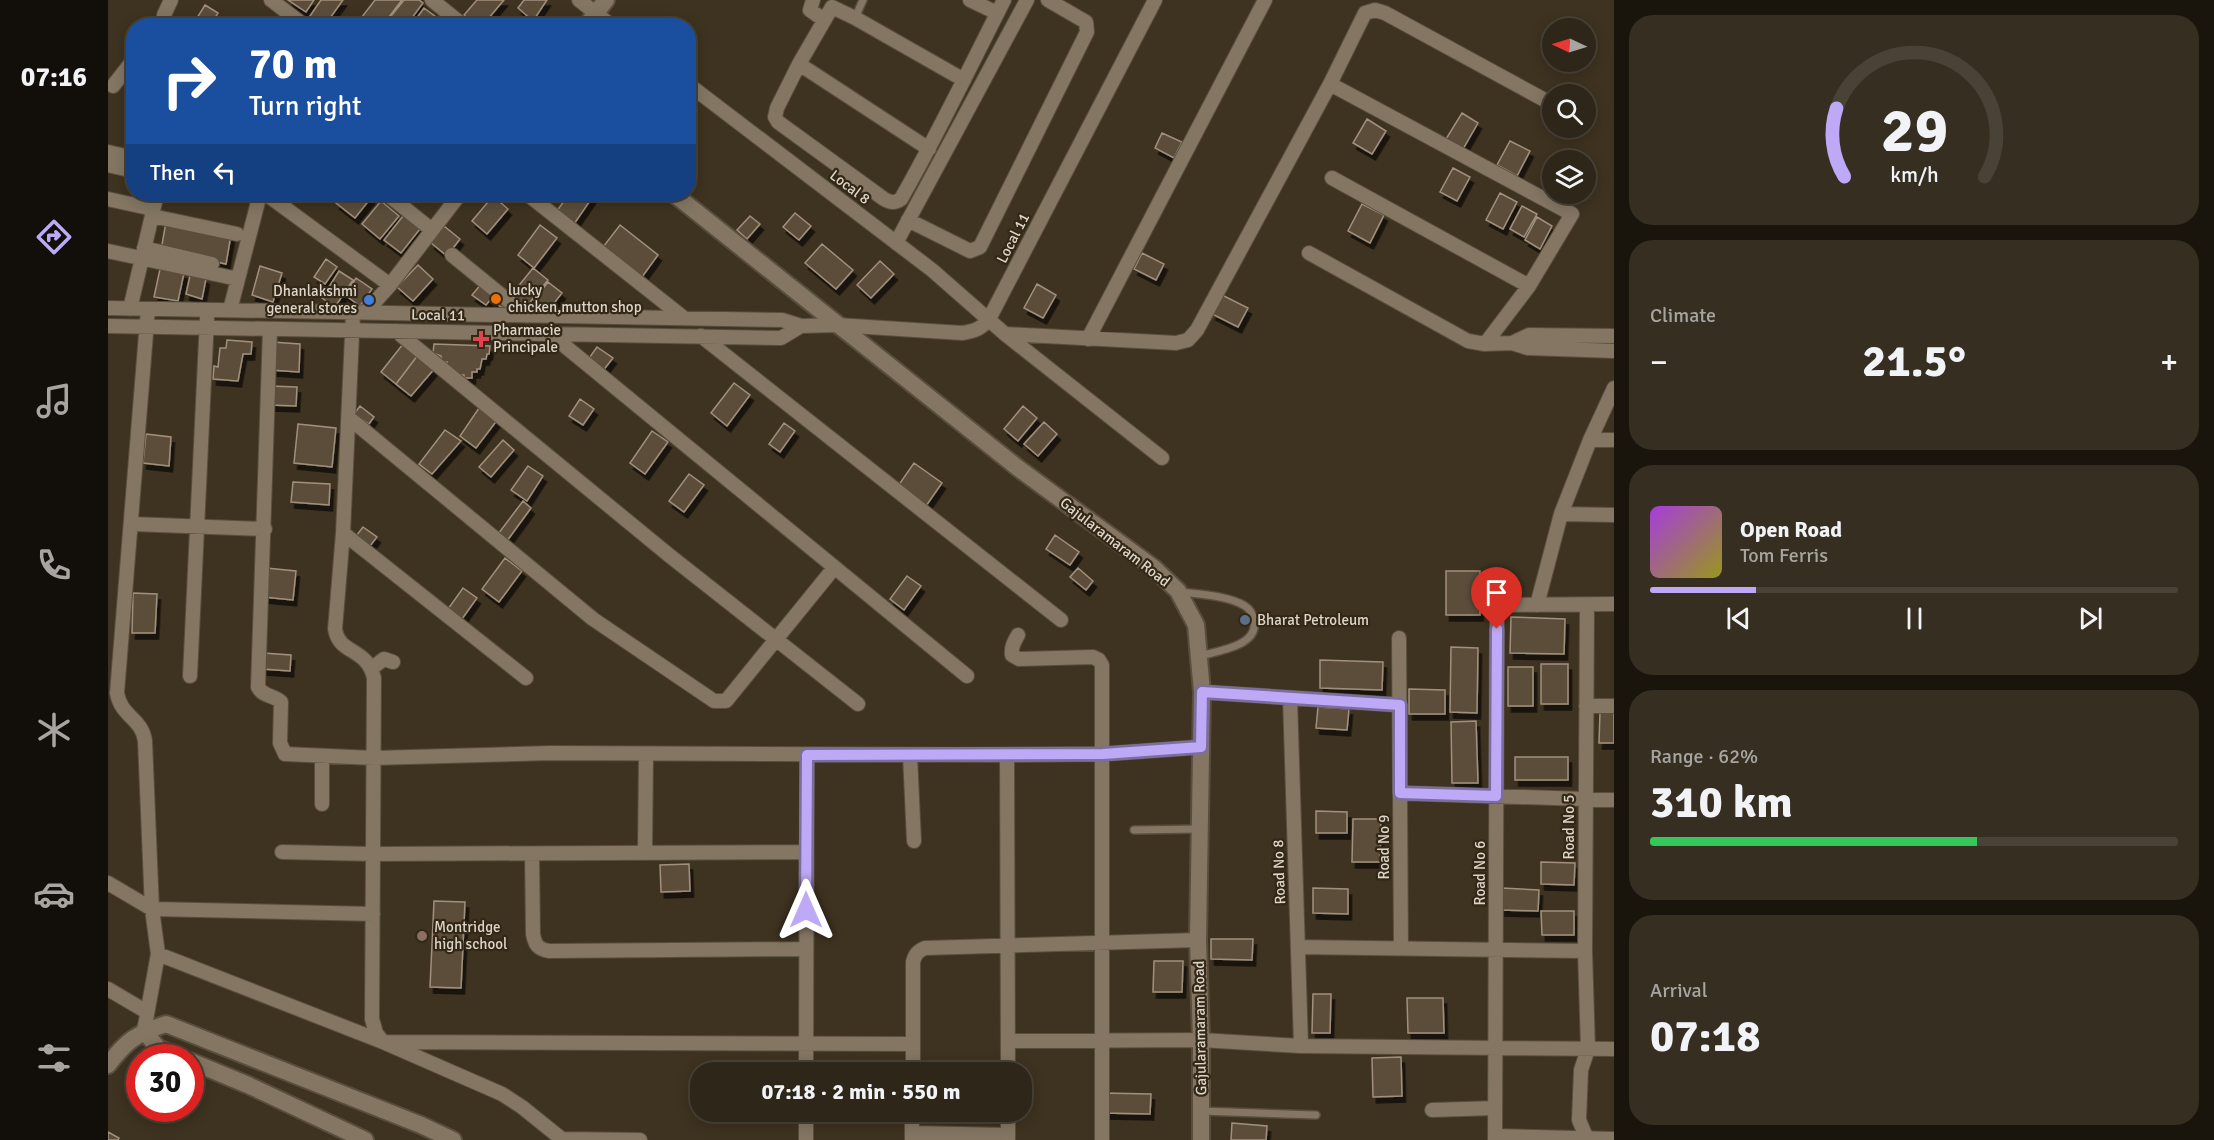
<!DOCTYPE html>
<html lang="en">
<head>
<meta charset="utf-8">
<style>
	body { margin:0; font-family:Signika,sans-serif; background:#362e21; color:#f1f3f6; height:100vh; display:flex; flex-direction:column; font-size:22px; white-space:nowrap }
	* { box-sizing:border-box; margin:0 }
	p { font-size:20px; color:#a7a5a2 }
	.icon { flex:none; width:33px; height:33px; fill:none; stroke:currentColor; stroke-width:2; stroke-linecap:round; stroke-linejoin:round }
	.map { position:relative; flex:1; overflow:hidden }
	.sheet { display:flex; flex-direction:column; gap:15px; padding:15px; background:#19150d; width:600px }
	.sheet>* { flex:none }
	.banner { position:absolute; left:18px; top:18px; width:570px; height:183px; border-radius:24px; box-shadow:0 3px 15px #0003,0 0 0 2px #494337; background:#1a4fa0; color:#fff; overflow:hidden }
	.needle { width:39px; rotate:274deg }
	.buttons { position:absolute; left:1434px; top:18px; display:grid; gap:12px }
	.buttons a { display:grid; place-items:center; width:54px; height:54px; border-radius:50%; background:#2e2618; box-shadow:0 3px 15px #0003,0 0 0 2px #494337; font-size:30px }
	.speed { position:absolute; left:18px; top:1044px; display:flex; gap:12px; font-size:30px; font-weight:700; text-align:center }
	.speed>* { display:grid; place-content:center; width:78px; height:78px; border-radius:50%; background:#2e2618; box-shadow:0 3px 15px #0003,0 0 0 2px #494337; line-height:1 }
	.speed .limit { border:9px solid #d22; background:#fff; color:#111 }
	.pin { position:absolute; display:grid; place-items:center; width:51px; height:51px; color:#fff; margin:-62px -26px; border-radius:50% 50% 50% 0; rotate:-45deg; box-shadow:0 0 6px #0007 }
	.pin .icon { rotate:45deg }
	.me { position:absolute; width:66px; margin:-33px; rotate:0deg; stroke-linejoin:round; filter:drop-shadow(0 0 4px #0008) }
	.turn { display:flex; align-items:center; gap:21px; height:126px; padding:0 24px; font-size:27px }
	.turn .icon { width:78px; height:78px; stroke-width:2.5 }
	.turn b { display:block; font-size:42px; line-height:51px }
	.then { display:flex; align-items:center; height:57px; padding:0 24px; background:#0003; gap:12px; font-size:22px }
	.big { font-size:45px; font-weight:700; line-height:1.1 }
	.sheet .widget { flex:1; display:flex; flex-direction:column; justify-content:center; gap:9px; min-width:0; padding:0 21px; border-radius:24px; background:#362e21 }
	.sheet .dial { align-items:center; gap:0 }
	.dial svg { height:156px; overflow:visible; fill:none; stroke:#494337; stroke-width:7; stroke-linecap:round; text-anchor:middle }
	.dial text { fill:#f1f3f6; stroke:none }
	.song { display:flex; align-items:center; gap:18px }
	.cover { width:72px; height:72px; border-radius:9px; background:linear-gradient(135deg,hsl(280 70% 55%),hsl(60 70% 35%)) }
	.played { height:6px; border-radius:3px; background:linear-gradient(90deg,#bda9f5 20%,#494337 20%) }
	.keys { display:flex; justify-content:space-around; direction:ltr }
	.heat { display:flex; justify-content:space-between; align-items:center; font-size:33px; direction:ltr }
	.charge { height:9px; border-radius:4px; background:linear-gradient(90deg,#34c759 62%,#494337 0) }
	.trip { position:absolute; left:582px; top:1062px; width:342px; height:60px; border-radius:24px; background:#2e2618; box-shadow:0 3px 15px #0003,0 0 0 2px #494337; font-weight:700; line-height:60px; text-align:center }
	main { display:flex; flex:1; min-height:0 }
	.dock { display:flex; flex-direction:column; width:108px; justify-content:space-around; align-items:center; background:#120f0a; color:#a7a5a2 }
	.dock .icon { width:42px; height:42px }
	.dock .current { color:#bda9f5 }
	.dock b { font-size:27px; color:#f1f3f6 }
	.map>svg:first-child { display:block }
	.building { fill:#5c4d3b; stroke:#a1907d; stroke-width:1.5; filter:url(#shadow) }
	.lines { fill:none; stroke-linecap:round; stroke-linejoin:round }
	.service-casing { stroke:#594e3e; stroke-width:10 }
	.minor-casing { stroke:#594e3e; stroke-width:16 }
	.tertiary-casing { stroke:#594e3e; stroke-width:20 }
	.secondary-casing { stroke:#594e3e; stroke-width:20 }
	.service { stroke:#847663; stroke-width:7 }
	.minor { stroke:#847663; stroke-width:14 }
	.tertiary { stroke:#847663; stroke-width:16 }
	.secondary { stroke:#847663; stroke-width:16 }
	.route-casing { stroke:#7b6e9f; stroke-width:15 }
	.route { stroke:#bda9f5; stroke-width:10 }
	.food-dot { fill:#e8710a; stroke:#332816; stroke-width:2 }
	.shop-dot { fill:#3f7fe0; stroke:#332816; stroke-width:2 }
	.health-dot { fill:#e0444e; stroke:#332816; stroke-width:2 }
	.service-dot { fill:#5c6f8a; stroke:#332816; stroke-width:2 }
	.education-dot { fill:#8d6e63; stroke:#332816; stroke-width:2 }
	.labels { text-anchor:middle; stroke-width:4.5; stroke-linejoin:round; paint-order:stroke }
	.street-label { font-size:15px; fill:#ddd5ca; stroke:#332816 }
	.poi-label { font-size:15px; fill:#ddd5ca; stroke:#332816; text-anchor:start }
</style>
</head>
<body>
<main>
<nav class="dock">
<b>07:16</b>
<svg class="icon current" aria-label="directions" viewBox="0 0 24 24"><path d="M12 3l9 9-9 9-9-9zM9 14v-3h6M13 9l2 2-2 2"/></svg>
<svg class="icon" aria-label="music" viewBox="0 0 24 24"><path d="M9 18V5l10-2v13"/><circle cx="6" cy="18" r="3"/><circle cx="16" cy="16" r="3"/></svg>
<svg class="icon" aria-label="phone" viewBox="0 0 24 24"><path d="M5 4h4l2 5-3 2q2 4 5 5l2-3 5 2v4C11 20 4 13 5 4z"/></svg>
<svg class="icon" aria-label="climate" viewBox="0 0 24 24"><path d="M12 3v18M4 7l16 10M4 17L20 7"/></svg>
<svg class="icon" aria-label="car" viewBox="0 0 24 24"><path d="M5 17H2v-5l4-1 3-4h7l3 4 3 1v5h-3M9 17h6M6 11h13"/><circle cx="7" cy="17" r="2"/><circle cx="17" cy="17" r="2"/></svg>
<svg class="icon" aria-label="filters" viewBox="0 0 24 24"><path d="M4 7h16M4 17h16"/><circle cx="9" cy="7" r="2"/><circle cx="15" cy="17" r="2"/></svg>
</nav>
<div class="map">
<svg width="1506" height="1140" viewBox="0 0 1506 1140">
	<defs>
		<filter id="shadow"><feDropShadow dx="3.5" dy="6" stdDeviation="0" flood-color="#0009"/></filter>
	</defs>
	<rect width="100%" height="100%" fill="#3e3220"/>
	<path class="building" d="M180 0H206L198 12Z
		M213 0H235L217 25 202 16Z
		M267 0H294L274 26H247Z
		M296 0H311L315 3 298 26H275Z
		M369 0H396L374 26H368L356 15Z
		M416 0H439L425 21 410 8Z
		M97 5 110 13 102 26H84Z
		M316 8 328 17 321 26H303Z
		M115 18 127 26H110Z
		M1354 113 1370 123 1355 149 1338 139Z
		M1259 119 1278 131 1264 154 1245 143Z
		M1054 133 1074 142 1066 158 1047 148Z
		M1402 141 1422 151 1409 176 1389 165Z
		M1345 168 1362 177 1349 201 1332 192Z
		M1392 193 1409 202 1395 229 1378 220Z
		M235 194H266L247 218 228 203Z
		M374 194H386L381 199Z
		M461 194 486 195 464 227 446 215Z
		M385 196 400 209 379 234 364 221Z
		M273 201 291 216 272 239 254 224Z
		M1254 204 1276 215 1262 243 1240 231Z
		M1414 206 1429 214 1416 237 1402 229Z
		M687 213 703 226 691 240 675 227Z
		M295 216 312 229 293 253 276 240Z
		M642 216 652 224 639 239 629 230Z
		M1429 217 1444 226 1432 249 1417 240Z
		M58 222 123 235 118 264 53 250Z
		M432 225 449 238 426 268 410 255Z
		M512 225 550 255 534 277 495 247Z
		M336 226 352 239 339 256 323 243Z
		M714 244 745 270 728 289 697 263Z
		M1034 253 1056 264 1048 280 1026 269Z
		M218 259 229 267 217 284 206 277Z
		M772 261 786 274 763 298 749 285Z
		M310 265 325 279 305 301 289 287Z
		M152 266 174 273 165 302 144 295Z
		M425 268 440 280 415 311 400 299Z
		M52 269 76 273 70 301 46 297Z
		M83 271 98 279 94 299 78 294Z
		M231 271 245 280 227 307 214 298Z
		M248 278 264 289 252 306 237 295Z
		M440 282 454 293 440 311 426 300Z
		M374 283 388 293 378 305 364 295Z
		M929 284 948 295 935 318 916 308Z
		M388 293 399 301 394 308 383 299Z
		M1114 295 1140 308 1130 327 1104 314Z
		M119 340 144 342 143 354H135L130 381 105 379 106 366 110 367 112 348H118Z
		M164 342 192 344 191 372 162 370Z
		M295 344 310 355 288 384 273 372Z
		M326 344 382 346 381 354H379L378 359H374L372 369H369V372H364V378H356V375H348V372L339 369V362H333V356L325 353Z
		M489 347 505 358 494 372 479 361Z
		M310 355 327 368 303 396 288 384Z
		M626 383 642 395 619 426 603 413Z
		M162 386 189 387 188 406 162 405Z
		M472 399 486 409 475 425 461 416Z
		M373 405 390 419 368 448 352 436Z
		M252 406 266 417 261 424 246 414Z
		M915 406 929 418 910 441 896 429Z
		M936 422 949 434 930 456 916 444Z
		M676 423 687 431 672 452 661 444Z
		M190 424 228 428 224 467 186 463Z
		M337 430 353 441 324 474 311 464Z
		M544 431 560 442 537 474 522 463Z
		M38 434 63 437 61 466 35 463Z
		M395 440 406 450 383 477 371 467Z
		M806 463 834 483 818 506 790 486Z
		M420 466 435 476 419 501 403 490Z
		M581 474 596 485 576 512 561 501Z
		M185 482 222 484 221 505 183 502Z
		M415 501 423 508 399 541 390 534Z
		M255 527 269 537 262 546 248 536Z
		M947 535 971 552 962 565 938 549Z
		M397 558 414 571 391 602 374 589Z
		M158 568 188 571 185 600 155 597Z
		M970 568 985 581 978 590 962 577Z
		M1338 571H1372V615H1338Z
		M799 576 813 586 796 610 782 599Z
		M355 588 369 598 354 619 340 609Z
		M25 593 49 594 47 633H24Z
		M1403 617 1457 619 1456 654 1402 653Z
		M1343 647 1370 648 1369 713 1342 712Z
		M155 653 183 655 182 671 154 669Z
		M1212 660 1275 662 1274 690 1212 688Z
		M1433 664H1460V704H1433Z
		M1400 667H1425V706H1400Z
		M1301 689 1337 690V714H1301Z
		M1210 707 1241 709 1239 730 1208 728Z
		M1492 712 1506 713V743H1491Z
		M1368 721 1370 783H1344L1343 722Z
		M1407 757H1460V780H1407Z
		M1208 811 1239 812V833H1208Z
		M1245 819H1273L1272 862H1244Z
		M1433 862 1467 863 1466 885 1433 884Z
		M581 864 582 891 553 892 552 865Z
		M1205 888 1240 889V914L1205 913Z
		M1394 888 1431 890 1430 911 1393 910Z
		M326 901 357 902 353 988 322 987Z
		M1433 911H1466V935H1434Z
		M1103 939H1145L1144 960 1103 959Z
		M1046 961H1075L1074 992H1045Z
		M1205 994H1223L1222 1033H1204Z
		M1299 998H1335L1336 1033H1300Z
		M1293 1057 1294 1096 1265 1097 1264 1058Z
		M996 1093 1043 1094 1042 1114 995 1113Z
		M1124 1123 1159 1126 1158 1140H1123Z
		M0 1132 11 1138 10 1140H0Z"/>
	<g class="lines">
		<g class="service-casing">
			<path id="service" d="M747 18 755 0
				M1072 592C1090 594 1122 596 1137 606 1142 609 1145 615 1146 621 1151 646 1109 651 1092 656
				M1026 830 1092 829
				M1093 1111 1208 1115"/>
		</g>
		<g class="minor-casing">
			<path id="minor" d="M163 0 197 26
				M324 0 356 26
				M471 0 504 26
				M705 0 702 10 716 20
				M862 0 889 13
				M55 26 56 15 63 0
				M691 64 821 149
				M856 80 747 18 724 7 691 64 669 108 667 117 670 122 776 199C783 203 787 203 793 199 830 134 862 67 896 0
				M580 84 824 270 897 334 1068 343 1080 340 1089 330 1222 84 1257 13 1267 10 1277 13 1444 104
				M1222 84 1464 214 1421 286 1377 344
				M5 86 26 59
				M0 152 26 158
				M0 165 26 171
				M1224 178 1421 286
				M158 194 282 285
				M279 194 324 230
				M419 194 576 318
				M0 199 45 209
				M44 216 129 234
				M800 220 862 251 872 247 979 32 978 22 940 0
				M788 243 919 0
				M36 248 104 264
				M0 251 130 279
				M1201 253 1360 341 1377 344 1404 343 1420 348 1506 351
				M344 255 419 316
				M0 308 674 320 693 326 729 325 854 333C867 331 873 329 881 319L1047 0
				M22 309 49 194
				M122 310 152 194
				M245 313 235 533 227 629C231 655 259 647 266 678L264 1019 268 1033 275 1042 394 1094 414 1107 455 1140
				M257 313 282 285 352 194
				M0 326 673 338 693 326
				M162 329 150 687C155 697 166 695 173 702L172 743 177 754 266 758 443 753 899 755 995 754 1093 747
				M288 331 562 556 750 704
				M441 333 859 676
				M897 334 1054 458
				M593 336 953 620
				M980 339 1157 0
				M1404 343 1421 335 1506 336
				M241 418 485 619 606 701H618L726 568
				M1482 440 1506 388
				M1453 514 1506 515
				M24 524 157 529
				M235 533 418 678
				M1429 605 1453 514 1482 440H1506
				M910 635C906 642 903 647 904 655L911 659 985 657 991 660 994 665V1140
				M1291 638 1293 948
				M264 668 276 659 285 662
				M82 676 99 318
				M1094 692 1292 705
				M1182 698 1193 1046
				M1478 706H1506
				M802 755 806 841
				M899 755 900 1072
				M1292 793 1506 800
				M214 804V756
				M174 852 265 854 698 852
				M537 853 538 755
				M424 854 425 934C427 945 430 949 441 951L698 949
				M0 883 44 909 265 914
				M1190 947 1477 951
				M50 954 275 1042 805 1044
				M0 989 39 1012
				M36 1031 50 954 44 909 37 741C34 718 13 717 9 693L40 309
				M900 1041 1093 1040 1193 1046 1506 1049
				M698 1072 699 755
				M805 1072V962C807 954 810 951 817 948L1090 940
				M1324 1110 1387 1108
				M804 1133 900 1135
				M1387 1136 1506 1139
				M454 1139 532 1140
				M1479 1139 1471 1120 1473 1070 1480 1049 1477 951 1479 605
				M698 1140V1112
				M804 1140V1112
				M900 1140V1112
				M1387 1140 1389 605 1506 604"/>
		</g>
		<g class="tertiary-casing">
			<path id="tertiary" d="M36 1031 50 1048 73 1058
				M82 1061 140 1085 257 1140
				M0 1065C19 1040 28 1034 58 1024L313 1125 345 1140"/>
		</g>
		<g class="secondary-casing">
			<path id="secondary" d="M478 26 498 0
				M566 194 910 468 1046 568 1070 591 1088 625 1094 692 1090 940 1093 1040V1140"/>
		</g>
		<use href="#service" class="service"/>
		<use href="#minor" class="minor"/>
		<use href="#tertiary" class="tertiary"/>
		<use href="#secondary" class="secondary"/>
	</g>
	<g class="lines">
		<g class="route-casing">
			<path id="route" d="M698 910 699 755 995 754 1093 747 1094 692 1292 705V793L1388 796 1389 629"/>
		</g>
		<use href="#route" class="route"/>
	</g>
	<circle class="food-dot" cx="388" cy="299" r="6"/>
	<circle class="shop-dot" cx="261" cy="300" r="6"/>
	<path class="health-dot" d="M370 330h6v6h6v6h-6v6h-6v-6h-6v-6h6z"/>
	<circle class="service-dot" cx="1137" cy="620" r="6"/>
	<circle class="education-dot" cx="314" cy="936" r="6"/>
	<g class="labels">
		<g class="street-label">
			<text transform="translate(742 187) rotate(37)" y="5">Local 8</text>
			<text transform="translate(905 238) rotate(-63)" y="5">Local 11</text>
			<text transform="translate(330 315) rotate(1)" y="5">Local 11</text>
			<text transform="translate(1007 542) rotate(38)" y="5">Gajularamaram Road</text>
			<text transform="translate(1461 827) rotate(-90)" y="5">Road No 5</text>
			<text transform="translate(1276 847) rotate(-90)" y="5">Road No 9</text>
			<text transform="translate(1171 872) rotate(-92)" y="5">Road No 8</text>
			<text transform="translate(1372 873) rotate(-90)" y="5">Road No 6</text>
			<text transform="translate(1092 1028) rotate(-91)" y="5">Gajularamaram Road</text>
		</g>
		<g class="poi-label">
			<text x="400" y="295">lucky<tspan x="400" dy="17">chicken,mutton shop</tspan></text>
			<text x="249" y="296" text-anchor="end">Dhanlakshmi<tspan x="249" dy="17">general stores</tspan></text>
			<text x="385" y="335">Pharmacie<tspan x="385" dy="17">Principale</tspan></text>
			<text x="1149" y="625">Bharat Petroleum</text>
			<text x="326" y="932">Montridge<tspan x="326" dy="17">high school</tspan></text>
		</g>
	</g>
</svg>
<div class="buttons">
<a><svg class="needle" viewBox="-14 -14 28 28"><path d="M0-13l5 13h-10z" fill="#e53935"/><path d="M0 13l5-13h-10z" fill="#a7a5a2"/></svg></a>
<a><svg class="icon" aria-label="search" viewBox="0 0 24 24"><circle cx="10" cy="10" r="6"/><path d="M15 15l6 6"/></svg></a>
<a><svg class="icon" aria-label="layers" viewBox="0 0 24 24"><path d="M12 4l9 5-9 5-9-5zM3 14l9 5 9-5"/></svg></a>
</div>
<div class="speed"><div class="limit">30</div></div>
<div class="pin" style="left:1389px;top:629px;background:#d93025"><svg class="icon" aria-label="arrive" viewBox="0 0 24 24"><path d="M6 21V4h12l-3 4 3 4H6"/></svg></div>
<svg class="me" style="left:698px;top:910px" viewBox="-20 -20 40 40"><path d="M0-17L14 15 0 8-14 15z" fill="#bda9f5" stroke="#fff" stroke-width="4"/></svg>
<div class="trip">07:18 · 2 min · 550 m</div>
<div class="banner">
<div class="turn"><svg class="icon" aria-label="right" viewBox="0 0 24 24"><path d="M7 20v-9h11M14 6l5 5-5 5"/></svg><div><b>70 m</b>Turn right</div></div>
<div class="then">Then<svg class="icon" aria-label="left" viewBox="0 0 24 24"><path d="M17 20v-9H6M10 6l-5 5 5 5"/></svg></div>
</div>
</div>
<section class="sheet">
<div class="widget dial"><svg viewBox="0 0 100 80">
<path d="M14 69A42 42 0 1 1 86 69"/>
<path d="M14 69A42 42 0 0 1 10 34" stroke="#bda9f5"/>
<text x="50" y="56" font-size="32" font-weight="700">29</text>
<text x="50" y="72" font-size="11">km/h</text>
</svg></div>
<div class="widget"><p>Climate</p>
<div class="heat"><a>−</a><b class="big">21.5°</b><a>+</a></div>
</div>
<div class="widget">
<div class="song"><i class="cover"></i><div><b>Open Road</b><p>Tom Ferris</p></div></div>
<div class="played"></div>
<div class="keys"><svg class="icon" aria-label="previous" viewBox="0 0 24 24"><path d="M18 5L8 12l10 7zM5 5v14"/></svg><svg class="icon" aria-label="pause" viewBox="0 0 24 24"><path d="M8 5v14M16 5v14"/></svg><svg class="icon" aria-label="next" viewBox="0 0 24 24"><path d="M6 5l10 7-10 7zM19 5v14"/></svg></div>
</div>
<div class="widget"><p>Range · 62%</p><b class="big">310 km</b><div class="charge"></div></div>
<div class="widget"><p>Arrival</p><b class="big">07:18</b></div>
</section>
</main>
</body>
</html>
